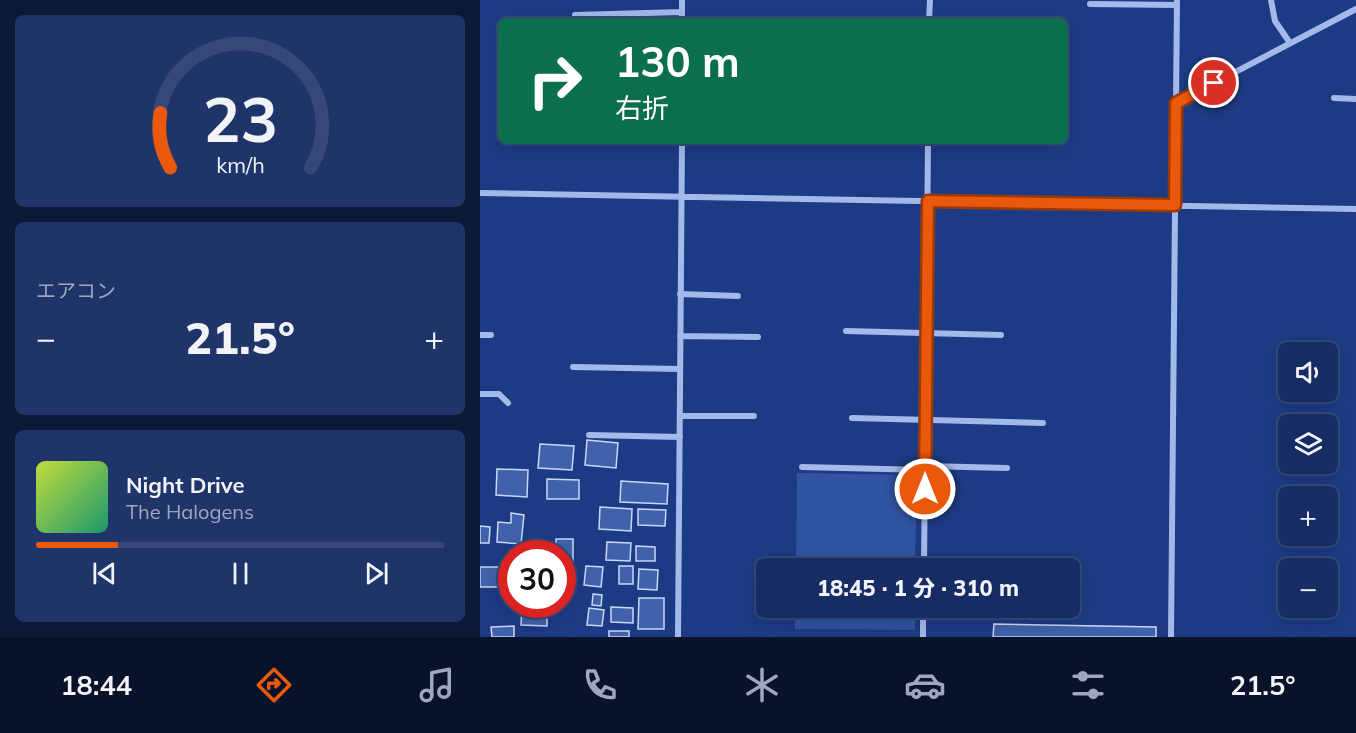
<!DOCTYPE html>
<html lang="ja">
<head>
<meta charset="utf-8">
<style>
	body { margin:0; font-family:Mulish,"Noto Sans JP",sans-serif; background:#1f3469; color:#f1f3f6; height:100vh; display:flex; flex-direction:column; font-size:22px; white-space:nowrap }
	* { box-sizing:border-box; margin:0 }
	p { font-size:20px; color:#9ea7be }
	.icon { flex:none; width:33px; height:33px; fill:none; stroke:currentColor; stroke-width:2; stroke-linecap:round; stroke-linejoin:round }
	.map { position:relative; flex:1; overflow:hidden }
	.sheet { display:flex; flex-direction:column; gap:15px; padding:15px; background:#0c1836; width:480px }
	.sheet>* { flex:none }
	.guide { position:absolute; left:18px; top:18px; width:570px; height:126px; border-radius:9px; box-shadow:0 6px 24px #0002,0 0 0 2px #354878; background:#0b6e4f; color:#fff; overflow:hidden }
	.fabs { position:absolute; left:798px; top:342px; display:grid; gap:12px }
	.fabs a { display:grid; place-items:center; width:60px; height:60px; border-radius:9px; background:#162c63; box-shadow:0 6px 24px #0002,0 0 0 2px #354878; font-size:30px }
	.speed { position:absolute; left:18px; top:540px; display:flex; gap:12px; font-size:30px; font-weight:700; text-align:center }
	.speed>* { display:grid; place-content:center; width:78px; height:78px; border-radius:50%; background:#162c63; box-shadow:0 6px 24px #0002,0 0 0 2px #354878; line-height:1 }
	.speed .limit { border:9px solid #d22; background:#fff; color:#111 }
	.pin { position:absolute; display:grid; place-items:center; width:51px; height:51px; color:#fff; margin:-26px; border:3px solid #fff; border-radius:50%; box-shadow:0 2px 6px #0007 }
	.me { position:absolute; width:66px; margin:-33px; rotate:0deg; stroke-linejoin:round; filter:drop-shadow(0 0 4px #0008) }
	.turn { display:flex; align-items:center; gap:21px; height:126px; padding:0 18px; font-size:27px }
	.turn .icon { width:78px; height:78px; stroke-width:2.5 }
	.turn b { display:block; font-size:42px; line-height:51px }
	.big { font-size:45px; font-weight:800; line-height:1.1 }
	.sheet .tile { flex:1; display:flex; flex-direction:column; justify-content:center; gap:9px; min-width:0; padding:0 21px; border-radius:9px; background:#1f3469 }
	.sheet .dial { align-items:center; gap:0 }
	.dial svg { height:156px; overflow:visible; fill:none; stroke:#354878; stroke-width:7; stroke-linecap:round; text-anchor:middle }
	.dial text { fill:#f1f3f6; stroke:none }
	.song { display:flex; align-items:center; gap:18px }
	.cover { width:72px; height:72px; border-radius:9px; background:linear-gradient(135deg,hsl(70 70% 55%),hsl(160 70% 35%)) }
	.played { height:6px; border-radius:3px; background:linear-gradient(90deg,#ea580c 20%,#354878 20%) }
	.keys { display:flex; justify-content:space-around; direction:ltr }
	.heat { display:flex; justify-content:space-between; align-items:center; font-size:33px; direction:ltr }
	.trip { position:absolute; left:276px; top:558px; width:324px; height:60px; border-radius:9px; background:#162c63; box-shadow:0 6px 24px #0002,0 0 0 2px #354878; font-weight:800; line-height:60px; text-align:center }
	.tabs { display:flex; height:96px; justify-content:space-around; align-items:center; background:#091228; color:#9ea7be }
	.tabs .icon { width:42px; height:42px }
	.tabs .on { color:#ea580c }
	.tabs b { font-size:27px; color:#f1f3f6 }
	main { display:flex; flex:1; min-height:0 }
	.map>svg:first-child { display:block }
	.green { fill:#3053a2 }
	.building { fill:#4162ab; stroke:#c8d7f8; stroke-width:1.5 }
	.lines { fill:none; stroke-linecap:round; stroke-linejoin:round }
	.street { stroke:#a3b9ea; stroke-width:6 }
	.route-casing { stroke:#983908; stroke-width:15 }
	.route { stroke:#ea580c; stroke-width:10 }
</style>
</head>
<body>
<main>
<section class="sheet">
<div class="tile dial"><svg viewBox="0 0 100 80">
<path d="M14 69A42 42 0 1 1 86 69"/>
<path d="M14 69A42 42 0 0 1 9 41" stroke="#ea580c"/>
<text x="50" y="56" font-size="32" font-weight="700">23</text>
<text x="50" y="72" font-size="11">km/h</text>
</svg></div>
<div class="tile"><p>エアコン</p>
<div class="heat"><a>−</a><b class="big">21.5°</b><a>+</a></div>
</div>
<div class="tile">
<div class="song"><i class="cover"></i><div><b>Night Drive</b><p>The Halogens</p></div></div>
<div class="played"></div>
<div class="keys"><svg class="icon" aria-label="previous" viewBox="0 0 24 24"><path d="M18 5L8 12l10 7zM5 5v14"/></svg><svg class="icon" aria-label="pause" viewBox="0 0 24 24"><path d="M8 5v14M16 5v14"/></svg><svg class="icon" aria-label="next" viewBox="0 0 24 24"><path d="M6 5l10 7-10 7zM19 5v14"/></svg></div>
</div>
</section>
<div class="map">
<svg width="876" height="637" viewBox="0 0 876 637">
	<rect width="100%" height="100%" fill="#1d3b84"/>
	<path class="green" d="M317 473 437 475 435 568H316Z
		M315 608H435V630L315 629Z"/>
	<path class="building" d="M107 440 138 443 136 468 105 465Z
		M60 444 94 446 92 470 58 468Z
		M17 469 48 470 47 497 16 495Z
		M67 479 99 480V499H67Z
		M141 481 188 484 187 504 140 502Z
		M120 507 152 509 151 531 119 529Z
		M158 509 186 510 185 526 158 525Z
		M31 513 44 515 41 544 17 542 18 522 31 523Z
		M0 526 10 527 9 543H0Z
		M76 539H93V561H82V554H76Z
		M127 542 151 543 150 561 126 560Z
		M156 546 175 547V561H156Z
		M106 566 123 567 121 587 104 585Z
		M139 566H153V584H139Z
		M0 567H32V587H0Z
		M159 569 178 570 177 590 158 589Z
		M113 594 122 595 121 606 112 605Z
		M159 598H184V629H158Z
		M42 604H67V626L41 625Z
		M131 607 153 608V623L131 622Z
		M109 608 124 610 122 626 107 625Z
		M514 624 676 627V637H513Z
		M34 626V637H12L11 627Z
		M129 631H149V637H129Z"/>
	<g class="lines">
		<path class="street" d="M791 0 795 21 810 43
			M610 4 697 5
			M95 21V15L202 12
			M202 21V0
			M449 21 450 0
			M854 98 876 99
			M696 103 876 9
			M0 193 876 209
			M200 294 258 296
			M366 331 521 335
			M0 335H11
			M200 336 278 337
			M93 367 200 369
			M0 394H19L28 403
			M200 416H274
			M372 418 563 423
			M109 435 200 437
			M445 466 527 468
			M322 467 445 470
			M444 568 448 141
			M198 637 202 141
			M443 637V608
			M691 637 697 0"/>
	</g>
	<g class="lines">
		<g class="route-casing">
			<path id="route" d="M445 489 448 201 695 205 696 103 734 83"/>
		</g>
		<use href="#route" class="route"/>
	</g>
</svg>
<div class="fabs">
<a><svg class="icon" aria-label="sound" viewBox="0 0 24 24"><path d="M4 9h4l5-4v14l-5-4H4zM17 9q2 3 0 6"/></svg></a>
<a><svg class="icon" aria-label="layers" viewBox="0 0 24 24"><path d="M12 4l9 5-9 5-9-5zM3 14l9 5 9-5"/></svg></a>
<a>+</a>
<a>−</a>
</div>
<div class="speed"><div class="limit">30</div></div>
<div class="pin" style="left:734px;top:83px;background:#d93025"><svg class="icon" aria-label="arrive" viewBox="0 0 24 24"><path d="M6 21V4h12l-3 4 3 4H6"/></svg></div>
<svg class="me" style="left:445px;top:489px" viewBox="-20 -20 40 40"><circle r="17" fill="#ea580c" stroke="#fff" stroke-width="3"/><path d="M0-11L8 9 0 5-8 9z" fill="#fff"/></svg>
<div class="trip">18:45 · 1 分 · 310 m</div>
<div class="guide">
<div class="turn"><svg class="icon" aria-label="right" viewBox="0 0 24 24"><path d="M7 20v-9h11M14 6l5 5-5 5"/></svg><div><b>130 m</b>右折</div></div>
</div>
</div>
</main>
<nav class="tabs">
<b>18:44</b>
<svg class="icon on" aria-label="directions" viewBox="0 0 24 24"><path d="M12 3l9 9-9 9-9-9zM9 14v-3h6M13 9l2 2-2 2"/></svg>
<svg class="icon" aria-label="music" viewBox="0 0 24 24"><path d="M9 18V5l10-2v13"/><circle cx="6" cy="18" r="3"/><circle cx="16" cy="16" r="3"/></svg>
<svg class="icon" aria-label="phone" viewBox="0 0 24 24"><path d="M5 4h4l2 5-3 2q2 4 5 5l2-3 5 2v4C11 20 4 13 5 4z"/></svg>
<svg class="icon" aria-label="climate" viewBox="0 0 24 24"><path d="M12 3v18M4 7l16 10M4 17L20 7"/></svg>
<svg class="icon" aria-label="car" viewBox="0 0 24 24"><path d="M5 17H2v-5l4-1 3-4h7l3 4 3 1v5h-3M9 17h6M6 11h13"/><circle cx="7" cy="17" r="2"/><circle cx="17" cy="17" r="2"/></svg>
<svg class="icon" aria-label="filters" viewBox="0 0 24 24"><path d="M4 7h16M4 17h16"/><circle cx="9" cy="7" r="2"/><circle cx="15" cy="17" r="2"/></svg>
<b>21.5°</b>
</nav>
</body>
</html>
